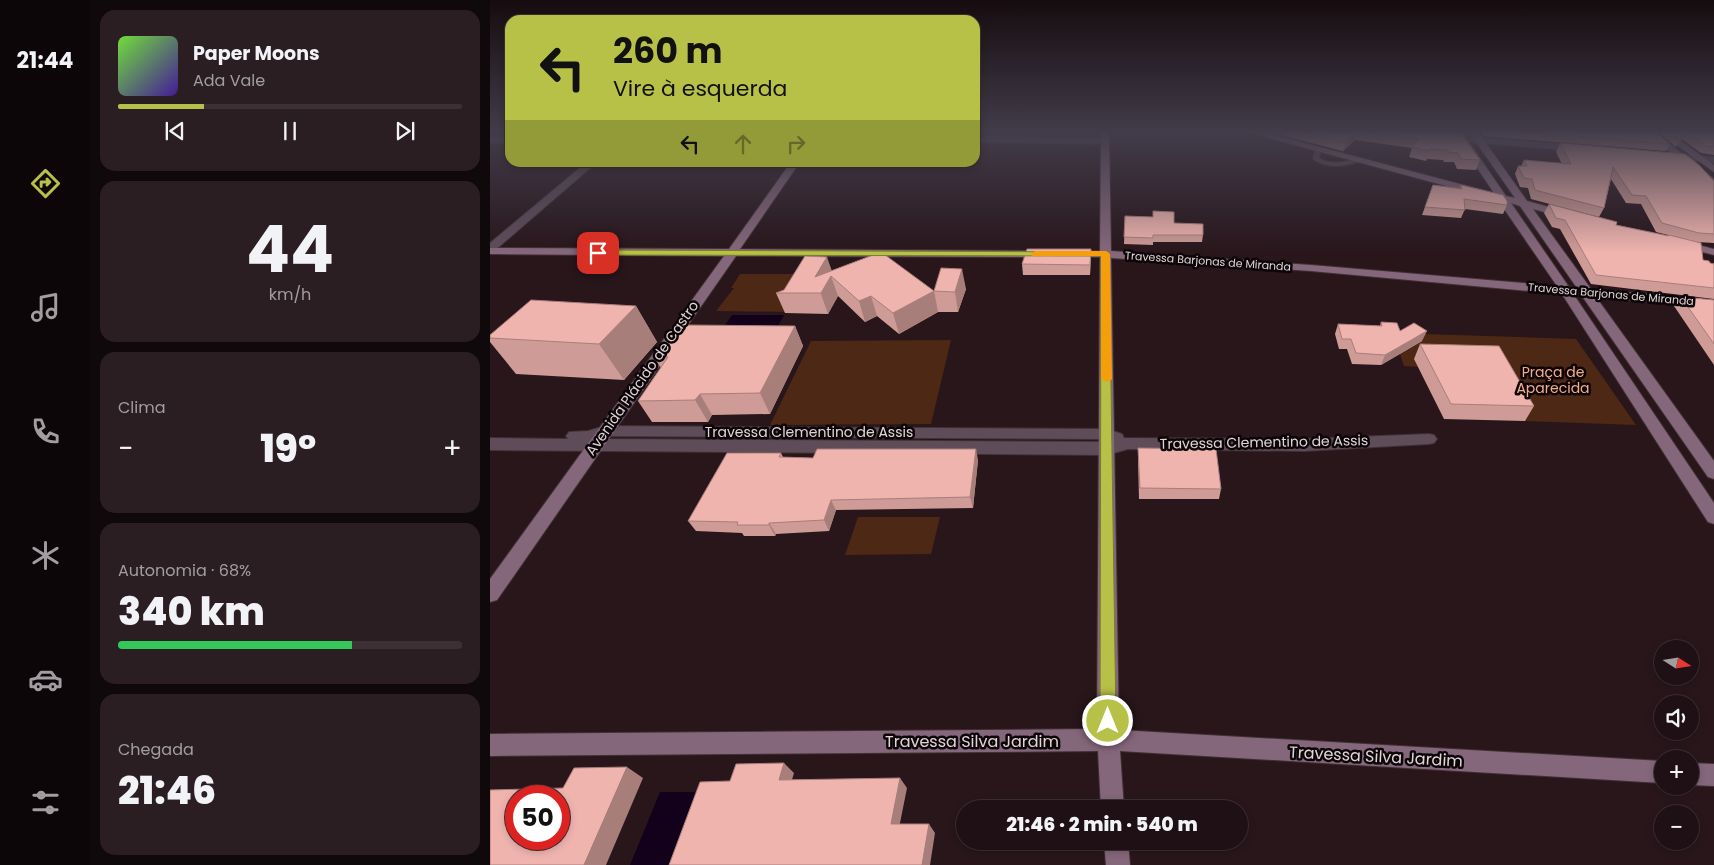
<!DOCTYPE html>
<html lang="pt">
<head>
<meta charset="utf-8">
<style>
	body { margin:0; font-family:Poppins,sans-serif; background:#2b1e22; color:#f1f3f6; height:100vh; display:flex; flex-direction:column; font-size:19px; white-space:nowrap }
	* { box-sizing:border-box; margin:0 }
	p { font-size:16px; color:#a19da0 }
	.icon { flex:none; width:28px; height:28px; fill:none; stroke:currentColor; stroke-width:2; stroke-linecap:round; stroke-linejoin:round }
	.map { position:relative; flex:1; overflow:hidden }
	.panel { display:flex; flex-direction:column; gap:10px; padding:10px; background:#10090b; width:400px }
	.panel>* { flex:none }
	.guide { position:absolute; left:15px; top:15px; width:475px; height:152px; border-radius:15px; box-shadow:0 2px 8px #0003,0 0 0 1px #3c3034; background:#b8c147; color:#111; overflow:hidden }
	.needle { width:32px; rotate:102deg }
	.controls { position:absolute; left:1164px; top:640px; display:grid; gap:10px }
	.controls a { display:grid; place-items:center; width:45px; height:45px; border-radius:50%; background:#1e1014; box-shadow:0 2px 8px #0003,0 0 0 1px #3c3034; font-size:25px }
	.speed { position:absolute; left:15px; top:785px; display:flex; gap:10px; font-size:25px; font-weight:700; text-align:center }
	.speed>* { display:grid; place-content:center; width:65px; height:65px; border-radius:50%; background:#1e1014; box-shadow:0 2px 8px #0003,0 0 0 1px #3c3034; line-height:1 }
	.speed .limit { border:8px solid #d22; background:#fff; color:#111 }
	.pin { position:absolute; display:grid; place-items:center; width:42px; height:42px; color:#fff; margin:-21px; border-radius:10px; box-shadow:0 2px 8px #0006 }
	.me { position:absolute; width:55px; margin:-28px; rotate:0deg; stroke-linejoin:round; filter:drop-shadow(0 0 4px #0008) }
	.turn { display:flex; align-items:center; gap:18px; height:105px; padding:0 25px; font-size:22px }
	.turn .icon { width:65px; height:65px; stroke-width:2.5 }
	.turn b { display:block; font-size:35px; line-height:42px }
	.lanes { display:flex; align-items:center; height:48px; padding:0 25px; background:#0003; justify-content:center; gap:25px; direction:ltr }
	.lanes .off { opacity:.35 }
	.big { font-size:38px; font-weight:800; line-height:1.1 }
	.panel .card { flex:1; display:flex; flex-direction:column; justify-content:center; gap:8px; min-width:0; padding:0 18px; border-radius:15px; background:#2b1e22 }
	.panel .dial { align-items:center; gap:0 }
	.dial b { font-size:65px; line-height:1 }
	.song { display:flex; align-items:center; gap:15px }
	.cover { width:60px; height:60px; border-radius:8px; background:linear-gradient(135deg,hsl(100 70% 55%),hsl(260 70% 35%)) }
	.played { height:5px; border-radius:2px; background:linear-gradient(90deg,#b8c147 25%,#3c3034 25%) }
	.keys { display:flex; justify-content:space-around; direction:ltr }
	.heat { display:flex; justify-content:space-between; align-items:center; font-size:28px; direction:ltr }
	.charge { height:8px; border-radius:4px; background:linear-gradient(90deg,#34c759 68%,#3c3034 0) }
	.trip { position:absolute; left:466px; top:800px; width:292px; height:50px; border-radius:25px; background:#1e1014; box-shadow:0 2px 8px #0003,0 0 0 1px #3c3034; font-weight:800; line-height:50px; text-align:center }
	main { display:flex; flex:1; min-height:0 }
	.dock { display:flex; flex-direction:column; width:90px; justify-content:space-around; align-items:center; background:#0c0608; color:#a19da0 }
	.dock .icon { width:35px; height:35px }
	.dock .selected { color:#b8c147 }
	.dock b { font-size:22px; color:#f1f3f6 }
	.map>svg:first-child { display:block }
	.green { fill:#4d2815 }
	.water { fill:#13001b }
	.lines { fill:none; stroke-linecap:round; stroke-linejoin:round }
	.lane-casing { stroke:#423135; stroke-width:2 }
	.street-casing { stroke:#423135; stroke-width:2 }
	.secondary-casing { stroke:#423135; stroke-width:2 }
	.lane { fill:#5f4c59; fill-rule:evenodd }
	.street { fill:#5f4c59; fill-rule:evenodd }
	.secondary { fill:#85677b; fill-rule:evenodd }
	.wall { fill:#ce9b96 }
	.shaded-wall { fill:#a87e7a }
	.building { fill:#f0b4af; stroke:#a87e7a; fill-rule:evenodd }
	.route { fill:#b8c147; stroke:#787d2e }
	.slow { fill:#f59e0b }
	.labels { text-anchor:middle; stroke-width:5; stroke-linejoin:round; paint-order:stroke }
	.far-street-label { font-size:11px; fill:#e1d4d7; stroke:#0b0507 }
	.park-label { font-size:14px; fill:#f8ad89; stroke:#0b0507 }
	.street-label { font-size:14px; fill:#e1d4d7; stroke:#0b0507 }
	.near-street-label { font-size:16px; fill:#e1d4d7; stroke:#0b0507 }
</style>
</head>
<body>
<main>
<nav class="dock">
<b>21:44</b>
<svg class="icon selected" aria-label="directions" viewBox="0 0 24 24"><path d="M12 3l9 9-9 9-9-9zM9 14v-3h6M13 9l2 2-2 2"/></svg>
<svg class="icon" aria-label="music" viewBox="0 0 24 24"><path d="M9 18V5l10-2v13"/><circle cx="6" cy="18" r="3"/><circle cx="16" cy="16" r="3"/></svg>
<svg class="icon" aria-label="phone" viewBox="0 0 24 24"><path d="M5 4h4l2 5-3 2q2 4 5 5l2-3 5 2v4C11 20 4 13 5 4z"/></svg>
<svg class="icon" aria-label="climate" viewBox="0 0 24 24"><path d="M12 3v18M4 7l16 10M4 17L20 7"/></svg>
<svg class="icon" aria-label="car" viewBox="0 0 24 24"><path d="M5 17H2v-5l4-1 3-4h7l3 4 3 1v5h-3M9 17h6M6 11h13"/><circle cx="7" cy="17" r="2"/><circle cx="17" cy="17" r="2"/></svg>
<svg class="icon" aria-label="filters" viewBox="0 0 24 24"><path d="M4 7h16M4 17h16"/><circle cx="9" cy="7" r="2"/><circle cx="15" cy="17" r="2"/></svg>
</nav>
<section class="panel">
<div class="card">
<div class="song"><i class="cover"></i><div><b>Paper Moons</b><p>Ada Vale</p></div></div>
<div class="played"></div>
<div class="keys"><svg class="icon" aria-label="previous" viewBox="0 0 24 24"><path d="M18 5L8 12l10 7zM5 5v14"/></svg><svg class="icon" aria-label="pause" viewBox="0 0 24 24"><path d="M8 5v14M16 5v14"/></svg><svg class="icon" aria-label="next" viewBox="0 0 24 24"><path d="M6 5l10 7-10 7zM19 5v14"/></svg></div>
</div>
<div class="card dial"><b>44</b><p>km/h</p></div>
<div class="card"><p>Clima</p>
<div class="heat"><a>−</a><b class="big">19°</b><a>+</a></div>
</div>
<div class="card"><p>Autonomia · 68%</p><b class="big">340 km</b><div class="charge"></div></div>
<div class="card"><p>Chegada</p><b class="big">21:46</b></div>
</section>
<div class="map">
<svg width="1224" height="865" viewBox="0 0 1224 865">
	<rect width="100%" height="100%" fill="#28161b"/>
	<path class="green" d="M250 274H320L301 312 226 311 244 288H241Z
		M903 333 1086 339 1146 425 1035 421 1016 388 925 359 928 367 914 366Z
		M461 340 441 424 280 425 321 341Z
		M368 517H450L441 554 355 555Z"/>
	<path class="water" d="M242 315H294L282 337H227Z
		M170 792H223L197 865H140Z"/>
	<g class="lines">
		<g class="lane-casing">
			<path id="lane" d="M828 148 831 150 829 158C842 166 855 162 868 158L871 160C857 167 836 169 823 159L825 150Z"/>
		</g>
		<g class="street-casing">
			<path id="street" d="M956 135 1088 145 1092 148 1088 151 953 140V136Z
				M485 136 615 138 619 141 615 144 485 142Z
				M0 137H20V143H0Z
				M1181 153 1224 157V163L1178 158 1176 156Z
				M97 162H107L4 251 0 252V243Z
				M115 426 617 429 632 434 634 438 814 439 939 434 944 435 947 439 944 443 939 444 814 451 638 449 617 455 0 450V438L78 439 76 436 79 432 98 431ZM115 436 616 439 622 442 105 439Z"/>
		</g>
		<g class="secondary-casing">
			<path id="secondary" d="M611 132H619L621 251 821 265 1067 286 1008 200 757 132H772L1004 193 963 132H972L1016 196 1025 198 979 132H988L1037 201 1081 213 1082 215 1077 218 1043 209 1101 289 1224 300V308L1106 297 1224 461V479L1218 477 1092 296 1084 295 1224 503V524L1218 522 1072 294 821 271 621 258 629 730 1172 761V783L630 751 634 809H611L608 751 0 756V734L607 729 610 257H581L575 254 581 251H610ZM1021 203 1030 206 1087 288 1079 287Z
				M1155 132H1165L1224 179V187Z
				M1191 141 1224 165V172L1188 146V142Z
				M301 162H310L250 249 556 251 562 254 556 257 246 256 7 600 0 602V579L234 256 0 254V248L239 249Z
				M1193 241 1224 249V255L1189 246 1188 244Z
				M1200 763 1224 764V786L1200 785Z
				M614 841H638L640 865H616Z"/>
		</g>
		<use href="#lane" class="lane"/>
		<use href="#street" class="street"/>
		<use href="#secondary" class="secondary"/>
	</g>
	<path class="wall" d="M779 132H961L990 160 986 170 967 169 964 162H954L953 160 937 159 936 161 919 157 922 148 865 140 853 151Z
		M991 132H1166L1180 144 1176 151 993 136Z
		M1168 132H1224V155L1211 153 1192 139 1191 140 1186 147Z
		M1070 143 1224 181V243L1207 242 1213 260 1220 263 1224 264V299L1101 284 1070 229 1062 227 1054 213 1059 204 1126 225 1178 236V235L1166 232 1151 204 1136 203 1121 179 1114 208 1109 217 1041 199 1038 188 1030 187 1025 174 1028 166H1031L1034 160 1072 164 1066 152Z
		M943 185 970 188 971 185 1017 205 1013 214 975 209 971 218 932 215Z
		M635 216 684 223 713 235 712 242H663V245L634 244Z
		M601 249 600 275H533L532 264Z
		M342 271 444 291 476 289 468 312H448L409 334 387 316 375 322 348 296 338 314 295 313 286 293Z
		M1191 297 1224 300V365L1184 306Z
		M146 306 167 342 134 380 26 374 0 342V335Z
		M891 322 932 341 891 365 862 364 857 349H849L845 334 848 324 890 326Z
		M305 326 313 346 280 414 222 415 218 422H162L148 401 171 368 164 357Z
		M930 344 1044 406 1035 421 954 419 924 359Z
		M648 448 731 489 729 499H649L648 459Z
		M291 453 293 457 323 458 488 460 483 508 346 510 339 531 286 534 285 536H254L252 533 206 531 198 521Z"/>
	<path class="shaded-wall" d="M866 132H867L865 140 853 151 856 142Z
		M1196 132 1192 139 1191 140V134Z
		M601 249V260L600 275V265Z
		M337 257 344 277 341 276 348 296 338 314 325 277Z
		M472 269 476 289 468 312 465 292Z
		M444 291 448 312 409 334 403 313Z
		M381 296 387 316 375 322 369 301Z
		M146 306 167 342 134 380 109 344Z
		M305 326 313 346 280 414 270 393Z
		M937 331 932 341 891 365 895 355Z
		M210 394 222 415 218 422 205 400Z
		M486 449 488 460 483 508 480 497Z
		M341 500 346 510 339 531 334 520Z
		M279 523 286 534 285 536 279 525Z
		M294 763 304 773 299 790 289 780Z
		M137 767 153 778 116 865H94Z
		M410 778 417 788 408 833 401 824Z
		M439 824 445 833 440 865H432Z"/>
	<path class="building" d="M819 132H866L856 142Z
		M879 132H955L972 134 990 160 971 159 968 153 958 152 957 150 940 149 939 151 922 147 928 139Z
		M1040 132H1166L1180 144Z
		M1181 132H1224V147L1216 146 1196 132 1191 134V140Z
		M1070 143 1195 154 1209 165 1224 181V234L1209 233 1172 223 1156 196 1142 195 1123 167 1114 208 1045 190 1042 179 1034 178 1028 166H1037L1034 160 1081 164Z
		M943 185 972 189 971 185 1013 195 1017 201V205L974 199 975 210 935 207Z
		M1059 204 1127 222 1126 225 1179 236V235L1211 243 1213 260 1219 261 1220 263 1224 264V288L1106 275 1075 220 1066 218Z
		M663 211 684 212V223L713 224V235H663V238L634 237 635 216 663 217Z
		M537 249H601L600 265 532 264Z
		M391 252 444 291 451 268 472 269 465 292 444 291 403 313 381 296 369 301 341 276 331 293H286L294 290 315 256 337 257 325 277Z
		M1191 297 1224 300V344Z
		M41 300 146 306 109 344 0 338V335Z
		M891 322 907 323 910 331 924 323 937 331 895 355 866 353 861 339H852L848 324 892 326Z
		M195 325 305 326 270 393 210 394 205 400 148 401 178 357H164L183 329H191Z
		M930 344 1009 346 1044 406 961 404Z
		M648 448 726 449 731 489 650 488Z
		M327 449H486L480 497 341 500 334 520 279 523V525H247L248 522 198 521 237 453H291L289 457 323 458Z
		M294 763 289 780 410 778 401 824H439L432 865H179L210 782 240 781 246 764Z
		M137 767 94 865H0V790L73 788 84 768ZM26 796H69V839H26Z"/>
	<linearGradient id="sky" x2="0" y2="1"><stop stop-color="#160c0f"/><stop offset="0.52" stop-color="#423c4a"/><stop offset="1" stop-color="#423c4a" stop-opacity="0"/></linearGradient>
	<rect width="1224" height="253" fill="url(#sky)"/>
	<path class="route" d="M108 250 619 252 626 721 624 726 618 729 613 726 610 721 611 256 105 255 103 253Z"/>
	<path class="slow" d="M545 251H616L620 254 622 379 620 381 617 382 611 379V256H542L541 254Z"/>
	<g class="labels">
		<g class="far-street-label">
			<text transform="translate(718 261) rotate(4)" y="4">Travessa Barjonas de Miranda</text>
			<text transform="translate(1121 294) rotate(5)" y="4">Travessa Barjonas de Miranda</text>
		</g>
		<g class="park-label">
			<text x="1063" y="377">Praça de<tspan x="1063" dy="16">Aparecida</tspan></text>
		</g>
		<g class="street-label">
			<text transform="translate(152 378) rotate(-55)" y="5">Avenida Plácido de Castro</text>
			<text x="319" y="437">Travessa Clementino de Assis</text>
			<text transform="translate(774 442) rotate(-1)" y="5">Travessa Clementino de Assis</text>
		</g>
		<g class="near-street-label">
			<text x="482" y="747">Travessa Silva Jardim</text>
			<text transform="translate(886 756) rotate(3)" y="6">Travessa Silva Jardim</text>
		</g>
	</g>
</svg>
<div class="controls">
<a><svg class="needle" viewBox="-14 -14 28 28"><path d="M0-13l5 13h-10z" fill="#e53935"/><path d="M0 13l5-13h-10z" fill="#a19da0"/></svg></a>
<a><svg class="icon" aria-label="sound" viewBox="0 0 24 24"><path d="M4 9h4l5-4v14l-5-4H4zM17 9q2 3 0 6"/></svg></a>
<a>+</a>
<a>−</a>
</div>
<div class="speed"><div class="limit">50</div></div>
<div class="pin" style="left:108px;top:253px;background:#d93025"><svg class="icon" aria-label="arrive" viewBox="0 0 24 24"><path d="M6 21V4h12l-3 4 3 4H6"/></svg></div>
<svg class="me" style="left:618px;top:721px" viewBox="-20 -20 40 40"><circle r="17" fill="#b8c147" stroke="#fff" stroke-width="3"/><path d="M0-11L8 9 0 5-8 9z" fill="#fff"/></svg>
<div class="trip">21:46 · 2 min · 540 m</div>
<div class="guide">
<div class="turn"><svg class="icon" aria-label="left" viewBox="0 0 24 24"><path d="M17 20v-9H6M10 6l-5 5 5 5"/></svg><div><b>260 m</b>Vire à esquerda</div></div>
<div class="lanes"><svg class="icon" aria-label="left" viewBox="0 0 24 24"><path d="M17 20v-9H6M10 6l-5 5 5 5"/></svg><svg class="icon off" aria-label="ahead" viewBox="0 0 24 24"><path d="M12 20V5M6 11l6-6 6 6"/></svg><svg class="icon off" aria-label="right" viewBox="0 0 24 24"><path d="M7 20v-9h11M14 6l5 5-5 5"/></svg></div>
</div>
</div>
</main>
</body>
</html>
